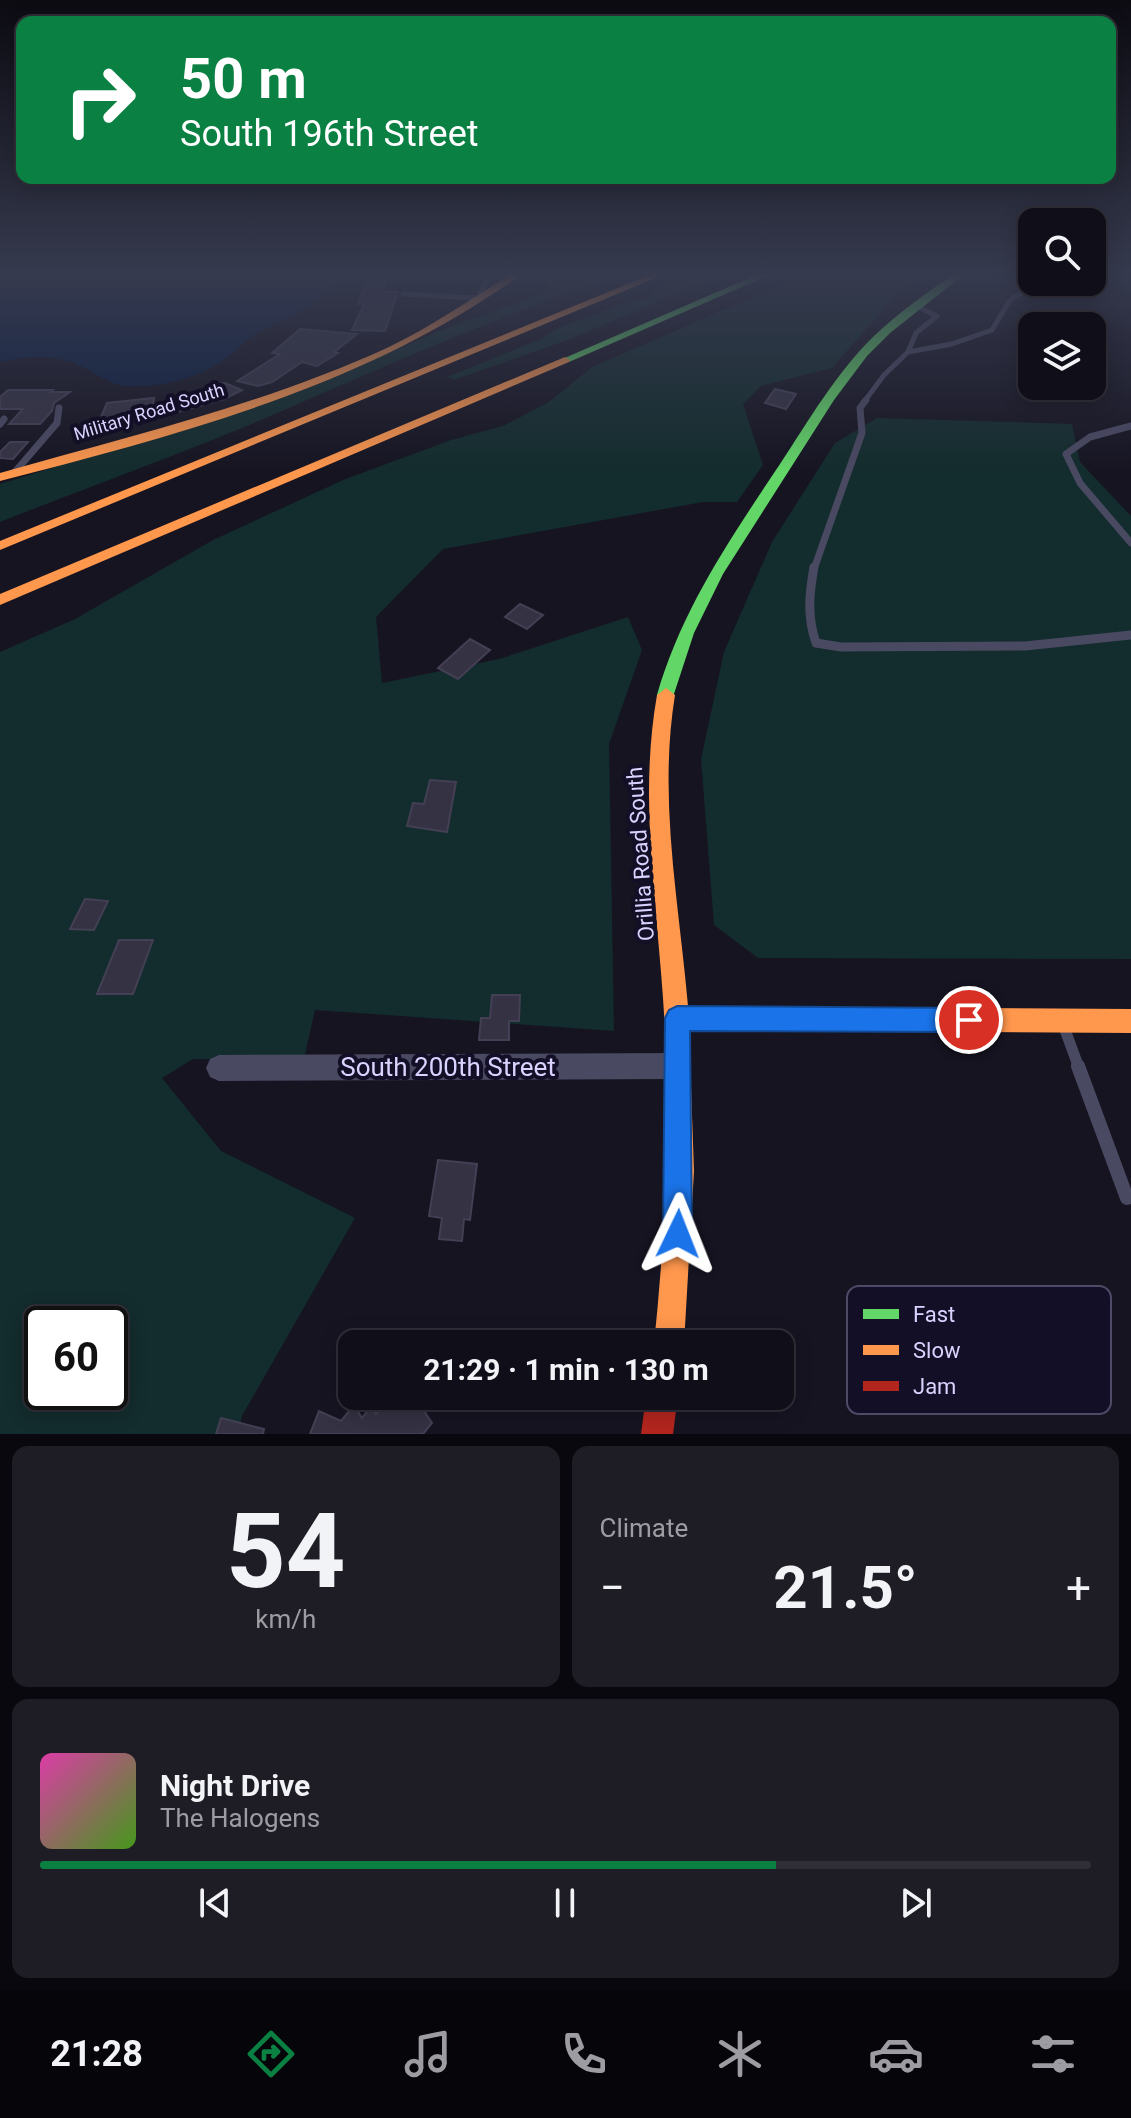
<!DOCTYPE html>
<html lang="en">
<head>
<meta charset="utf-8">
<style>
	body { margin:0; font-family:Roboto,sans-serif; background:#1e1d26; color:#f1f3f6; height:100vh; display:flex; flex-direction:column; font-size:30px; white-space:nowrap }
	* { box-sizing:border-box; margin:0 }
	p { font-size:26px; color:#9c9ca2 }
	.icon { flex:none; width:44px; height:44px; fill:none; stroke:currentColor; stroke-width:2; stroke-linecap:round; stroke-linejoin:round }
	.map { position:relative; height:1434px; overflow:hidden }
	.panel { display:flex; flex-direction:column; gap:12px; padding:12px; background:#09080e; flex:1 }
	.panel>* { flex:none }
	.guide { position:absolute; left:16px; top:16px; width:1100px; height:168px; border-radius:16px; box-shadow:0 4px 20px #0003,0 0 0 2px #302f38; background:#0b8043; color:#fff; overflow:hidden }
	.buttons { position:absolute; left:1018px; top:208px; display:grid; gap:16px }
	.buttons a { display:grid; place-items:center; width:88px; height:88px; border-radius:16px; background:#100f19; box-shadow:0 4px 20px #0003,0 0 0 2px #302f38; font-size:40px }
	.speed { position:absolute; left:24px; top:1306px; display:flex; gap:16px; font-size:40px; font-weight:700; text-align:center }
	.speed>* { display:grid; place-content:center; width:104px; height:104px; border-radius:50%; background:#100f19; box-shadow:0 4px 20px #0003,0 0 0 2px #302f38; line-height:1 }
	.speed .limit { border:4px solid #111; border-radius:12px; background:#fff; color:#111 }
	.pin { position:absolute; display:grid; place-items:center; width:68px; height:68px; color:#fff; margin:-34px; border:4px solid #fff; border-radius:50%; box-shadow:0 2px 8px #0007 }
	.me { position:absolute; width:88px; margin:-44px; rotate:2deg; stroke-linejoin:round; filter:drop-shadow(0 0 6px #0008) }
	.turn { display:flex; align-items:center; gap:28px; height:168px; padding:0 32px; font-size:36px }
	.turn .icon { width:104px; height:104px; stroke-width:2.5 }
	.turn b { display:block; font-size:56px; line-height:68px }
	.big { font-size:60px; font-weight:700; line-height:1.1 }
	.panel .card { flex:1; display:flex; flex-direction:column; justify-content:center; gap:12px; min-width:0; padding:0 28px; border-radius:16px; background:#1e1d26 }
	.panel .dial { align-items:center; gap:0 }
	.dial b { font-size:104px; line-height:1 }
	.song { display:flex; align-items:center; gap:24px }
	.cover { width:96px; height:96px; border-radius:12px; background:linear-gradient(135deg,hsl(320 70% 55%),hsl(100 70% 35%)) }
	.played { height:8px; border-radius:4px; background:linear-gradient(90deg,#0b8043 70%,#302f38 70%) }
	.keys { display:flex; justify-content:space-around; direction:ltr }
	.heat { display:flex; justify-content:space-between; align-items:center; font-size:44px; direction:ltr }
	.panel .tiles { flex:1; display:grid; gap:12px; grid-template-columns:1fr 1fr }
	.card:last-child { grid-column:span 2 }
	.trip { position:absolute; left:338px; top:1330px; width:456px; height:80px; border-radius:16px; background:#100f19; box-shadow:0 4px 20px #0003,0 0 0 2px #302f38; font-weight:700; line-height:80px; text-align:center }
	.tabs { display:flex; height:128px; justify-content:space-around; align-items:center; background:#06060a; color:#9c9ca2 }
	.tabs .icon { width:56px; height:56px }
	.tabs .on { color:#0b8043 }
	.tabs b { font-size:36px; color:#f1f3f6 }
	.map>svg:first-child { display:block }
	.green { fill:#132c2d; fill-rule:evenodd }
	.water { fill:#0b1e41 }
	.building { fill:#343243; stroke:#433f54; stroke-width:2 }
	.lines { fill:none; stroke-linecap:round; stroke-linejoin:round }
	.lane-far4 { stroke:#4a4962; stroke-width:5 }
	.lane-far3 { stroke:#4a4962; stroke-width:7 }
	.lane-far2 { stroke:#4a4962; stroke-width:9 }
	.lane-far1 { stroke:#4a4962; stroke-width:11 }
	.lane { stroke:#4a4962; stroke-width:14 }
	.street { fill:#4a4962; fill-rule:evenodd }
	.fast { fill:#63d668; fill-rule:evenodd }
	.slow { fill:#ff974d; fill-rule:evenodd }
	.jam { fill:#b3261e; fill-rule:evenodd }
	.route { fill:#1a73e8; stroke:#114b97; stroke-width:2 }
	.labels { text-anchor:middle; stroke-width:8; stroke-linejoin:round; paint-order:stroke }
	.far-street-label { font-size:18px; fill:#d9d4ff; stroke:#130f26 }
	.street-label { font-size:22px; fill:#d9d4ff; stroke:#130f26 }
	.near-street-label { font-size:26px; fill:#d9d4ff; stroke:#130f26 }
	.key { fill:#130f26; stroke:#4e4a67; stroke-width:2 }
	.key-label { font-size:22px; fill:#d9d4ff }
</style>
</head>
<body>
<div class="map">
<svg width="1131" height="1434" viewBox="0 0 1131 1434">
	<rect width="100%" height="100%" fill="#161421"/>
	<path class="green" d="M533 272H633C507 311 386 366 266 418 178 455 88 487 0 522V484L308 388 444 329 544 293 549 287Z
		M706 272H729L570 339 454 380 447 377 543 338 558 328 631 301 649 298 657 287Z
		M811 272H930L894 297 832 368 761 386 743 404 763 465 737 502H703L443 549 376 617 382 683 499 659 628 617 642 650 609 744 614 1031 315 1010 304 1059H193L162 1078 221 1151 355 1218 242 1416 238 1434H0V652L75 619 213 540 343 480 451 440 503 426 549 402 592 367ZM42 1324H110V1392H42Z
		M877 418 1072 424 1080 462 1131 516V959L758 958 714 925 701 759 724 652 772 542 835 443Z"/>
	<path class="water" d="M0 272H346C327 304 283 319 251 337 242 342 236 351 228 357 204 377 159 388 129 386 110 386 96 372 78 365 52 354 28 356 0 362Z"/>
	<path class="building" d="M387 275 383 292H398L385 331 352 330 364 304H358L368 276Z
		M300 329 357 334 334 352 338 353 317 366 302 362 272 382 258 386 237 381 280 354 272 353Z
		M225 383 242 390 224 399 174 413 170 404 215 384Z
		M775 389 796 394 786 409 765 403Z
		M8 390H53L51 392H70L54 403 52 411 40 424H9L23 409H0V397Z
		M154 398 151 416 98 424 107 403Z
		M10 442H28L13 459 0 458V452Z
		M520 604 543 615 527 629 505 617Z
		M470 639 490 650 458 679 438 668Z
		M430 780 456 782 447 832 407 826 413 803 424 804Z
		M85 899 108 901 94 930 70 929Z
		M119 940H153L133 994H97Z
		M492 995H520L519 1021H509V1040H479L481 1018H490Z
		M438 1160 477 1164 470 1220 464 1219 462 1241 439 1239 442 1218 429 1216Z
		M391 1396H414L432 1423 423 1434H310L319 1411 341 1421 354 1405 362 1418 371 1407 376 1414Z
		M221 1418 264 1429 263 1434H216Z"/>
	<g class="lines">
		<path class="lane-far4" d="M403 273 496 274
			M403 294 477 298 489 278 499 272
			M908 352 952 344 992 330 1010 300 1039 282
			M864 402 884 375 908 352 916 333 937 316 918 307"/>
		<path class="lane-far3" d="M0 424 4 419
			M1131 426 1090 437 1066 454 1080 483 1131 543
			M14 473 57 423 59 408
			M814 569 862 433 860 408 866 400"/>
		<path class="lane-far2" d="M814 567C809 595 807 616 816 643L841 647 1025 646 1131 635"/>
		<path class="lane-far1" d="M1064 1027 1079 1068"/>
		<path class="lane" d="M1078 1066 1127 1198"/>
		<path class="street" d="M678 1053 687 1057 691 1066 687 1075 678 1079 219 1081 210 1077 206 1068 210 1059 219 1055Z"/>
		<path class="fast" d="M763 272H776L569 362 560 360Z
			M957 272H967L890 333 867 356 834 400 723 574 694 633 672 700H660L657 695C682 608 731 538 780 464 809 420 836 373 874 336 899 312 928 292 957 272Z"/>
		<path class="slow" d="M515 272H526C513 282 498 290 485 299 340 393 166 438 0 481V473C131 436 265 404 389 347 433 326 473 297 515 272Z
			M657 272H670L0 550V541Z
			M565 357 570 360 569 362 0 605V594Z
			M666 688 675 695C658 800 679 901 688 1006L1131 1009V1033L689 1030 694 1171 684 1344H654C666 1229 671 1114 663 998 656 896 639 797 657 695Z"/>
		<path class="jam" d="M646 1396H678L673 1434H641Z"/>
	</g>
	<linearGradient id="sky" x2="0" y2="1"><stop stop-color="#0c0b12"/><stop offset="0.58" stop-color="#363a4e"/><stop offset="1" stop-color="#363a4e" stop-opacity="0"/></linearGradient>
	<rect width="1131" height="473" fill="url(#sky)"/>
	<path class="route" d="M677 1006 969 1008 977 1011 981 1020 977 1028 969 1032 690 1031 692 1234 688 1244 678 1249 667 1244 663 1234 665 1018 669 1010Z"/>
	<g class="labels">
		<g class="far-street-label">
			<text transform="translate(149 412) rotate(-17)" y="6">Military Road South</text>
		</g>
		<g class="street-label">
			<text transform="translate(640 854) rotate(-94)" y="8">Orillia Road South</text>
		</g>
		<g class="near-street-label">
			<text x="448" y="1076">South 200th Street</text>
		</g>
	</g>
	<rect x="847" y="1286" width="264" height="128" rx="12" class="key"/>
	<rect x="863" y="1309" width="36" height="10" fill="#63d668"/>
	<rect x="863" y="1345" width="36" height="10" fill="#ff974d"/>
	<rect x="863" y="1381" width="36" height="10" fill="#b3261e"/>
	<g class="key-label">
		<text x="913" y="1322">Fast</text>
		<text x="913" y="1358">Slow</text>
		<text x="913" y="1394">Jam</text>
	</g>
</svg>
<div class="buttons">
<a><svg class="icon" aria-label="search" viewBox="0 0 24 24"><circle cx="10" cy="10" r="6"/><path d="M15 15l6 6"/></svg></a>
<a><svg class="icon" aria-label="layers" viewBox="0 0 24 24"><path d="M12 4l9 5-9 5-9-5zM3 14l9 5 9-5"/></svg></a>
</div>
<div class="speed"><div class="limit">60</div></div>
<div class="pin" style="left:969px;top:1020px;background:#d93025"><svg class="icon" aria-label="arrive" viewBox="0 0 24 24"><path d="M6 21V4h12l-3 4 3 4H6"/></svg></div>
<svg class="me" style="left:678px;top:1234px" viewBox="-20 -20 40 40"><path d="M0-17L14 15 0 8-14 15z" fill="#1a73e8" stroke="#fff" stroke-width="4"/></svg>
<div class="trip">21:29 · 1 min · 130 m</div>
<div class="guide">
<div class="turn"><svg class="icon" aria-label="right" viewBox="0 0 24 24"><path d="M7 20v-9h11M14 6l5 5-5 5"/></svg><div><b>50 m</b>South 196th Street</div></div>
</div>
</div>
<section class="panel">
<div class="tiles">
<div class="card dial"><b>54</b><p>km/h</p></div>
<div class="card"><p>Climate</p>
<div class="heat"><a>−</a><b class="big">21.5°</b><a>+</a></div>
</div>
<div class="card">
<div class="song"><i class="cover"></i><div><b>Night Drive</b><p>The Halogens</p></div></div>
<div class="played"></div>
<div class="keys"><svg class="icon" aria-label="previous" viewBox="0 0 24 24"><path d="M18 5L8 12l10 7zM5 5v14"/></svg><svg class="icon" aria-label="pause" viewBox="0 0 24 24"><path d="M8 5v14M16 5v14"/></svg><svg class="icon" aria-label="next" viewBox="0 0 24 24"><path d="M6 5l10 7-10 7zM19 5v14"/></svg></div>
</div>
</div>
</section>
<nav class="tabs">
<b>21:28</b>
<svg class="icon on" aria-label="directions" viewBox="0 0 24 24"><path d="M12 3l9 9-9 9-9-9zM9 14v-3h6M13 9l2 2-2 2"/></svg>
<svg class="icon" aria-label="music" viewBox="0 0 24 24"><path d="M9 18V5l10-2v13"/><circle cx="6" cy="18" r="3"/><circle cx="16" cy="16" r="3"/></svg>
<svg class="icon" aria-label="phone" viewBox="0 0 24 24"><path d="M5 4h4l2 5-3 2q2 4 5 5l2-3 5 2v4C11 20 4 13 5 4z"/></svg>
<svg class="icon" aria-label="climate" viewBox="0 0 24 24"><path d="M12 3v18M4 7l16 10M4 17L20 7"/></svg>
<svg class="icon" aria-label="car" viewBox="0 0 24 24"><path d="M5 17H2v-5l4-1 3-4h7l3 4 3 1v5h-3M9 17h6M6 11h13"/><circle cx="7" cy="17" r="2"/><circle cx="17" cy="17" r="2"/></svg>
<svg class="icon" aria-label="filters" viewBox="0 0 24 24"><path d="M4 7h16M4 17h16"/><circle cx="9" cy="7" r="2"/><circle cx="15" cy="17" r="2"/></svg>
</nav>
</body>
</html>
